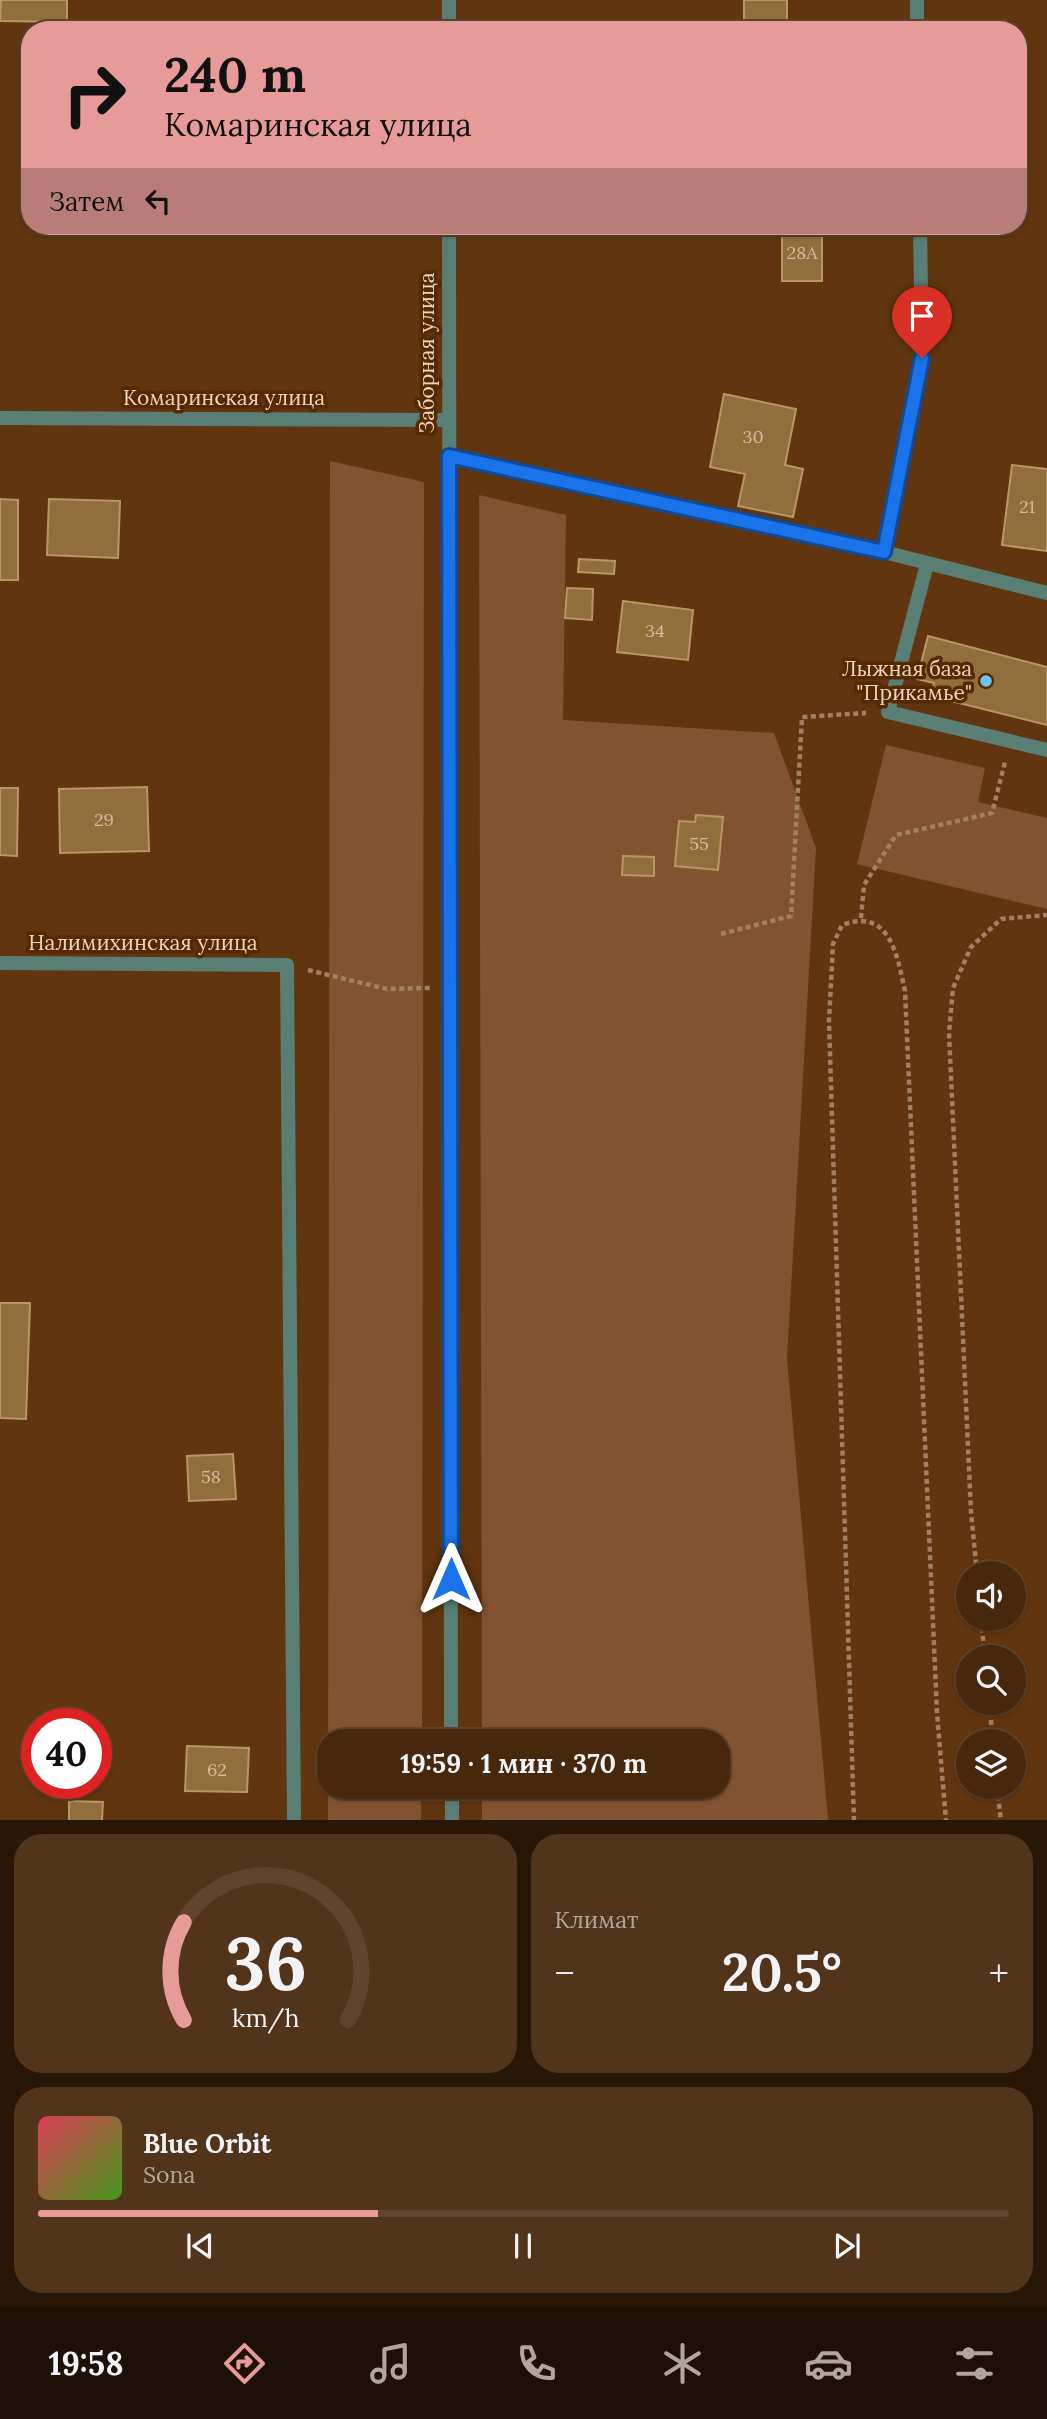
<!DOCTYPE html>
<html lang="ru">
<head>
<meta charset="utf-8">
<style>
	body { margin:0; font-family:Lora,serif; background:#52341a; color:#f1f3f6; height:100vh; display:flex; flex-direction:column; font-size:26px; white-space:nowrap }
	* { box-sizing:border-box; margin:0 }
	p { font-size:23px; color:#b1a69d }
	.icon { flex:none; width:38px; height:38px; fill:none; stroke:currentColor; stroke-width:2; stroke-linecap:round; stroke-linejoin:round }
	.map { position:relative; height:1820px; overflow:hidden }
	.side { display:flex; flex-direction:column; gap:14px; padding:14px; background:#281607; flex:1 }
	.side>* { flex:none }
	.banner { position:absolute; left:21px; top:21px; width:1006px; height:214px; border-radius:28px; box-shadow:0 2px 5px #0004,0 0 0 2px #60442d; background:#e69b98; color:#111; overflow:hidden }
	.controls { position:absolute; left:956px; top:1561px; display:grid; gap:14px }
	.controls a { display:grid; place-items:center; width:70px; height:70px; border-radius:50%; background:#48280c; box-shadow:0 2px 5px #0004,0 0 0 2px #60442d; font-size:35px }
	.speed { position:absolute; left:21px; top:1708px; display:flex; gap:14px; font-size:35px; font-weight:700; text-align:center }
	.speed>* { display:grid; place-content:center; width:91px; height:91px; border-radius:50%; background:#48280c; box-shadow:0 2px 5px #0004,0 0 0 2px #60442d; line-height:1 }
	.speed .limit { border:10px solid #d22; background:#fff; color:#111 }
	.pin { position:absolute; display:grid; place-items:center; width:60px; height:60px; color:#fff; margin:-72px -30px; border-radius:50% 50% 50% 0; rotate:-45deg; box-shadow:0 0 7px #0007 }
	.pin .icon { rotate:45deg }
	.me { position:absolute; width:77px; margin:-38px; rotate:0deg; stroke-linejoin:round; filter:drop-shadow(0 0 5px #0008) }
	.turn { display:flex; align-items:center; gap:24px; height:147px; padding:0 28px; font-size:32px }
	.turn .icon { width:91px; height:91px; stroke-width:2.5 }
	.turn b { display:block; font-size:49px; line-height:60px }
	.then { display:flex; align-items:center; height:66px; padding:0 28px; background:#0003; gap:14px; font-size:26px }
	.big { font-size:52px; font-weight:700; line-height:1.1 }
	.side .tile { flex:1; display:flex; flex-direction:column; justify-content:center; gap:10px; min-width:0; padding:0 24px; border-radius:28px; background:#52341a }
	.side .dial { align-items:center; gap:0 }
	.dial svg { height:182px; overflow:visible; fill:none; stroke:#60442d; stroke-width:7; stroke-linecap:round; text-anchor:middle }
	.dial text { fill:#f1f3f6; stroke:none }
	.song { display:flex; align-items:center; gap:21px }
	.cover { width:84px; height:84px; border-radius:10px; background:linear-gradient(135deg,hsl(350 70% 55%),hsl(100 70% 35%)) }
	.played { height:7px; border-radius:4px; background:linear-gradient(90deg,#e69b98 35%,#60442d 35%) }
	.keys { display:flex; justify-content:space-around; direction:ltr }
	.heat { display:flex; justify-content:space-between; align-items:center; font-size:38px; direction:ltr }
	.side .tiles { flex:1; display:grid; gap:14px; grid-template-columns:1fr 1fr }
	.tile:last-child { grid-column:span 2 }
	.trip { position:absolute; left:317px; top:1729px; width:413px; height:70px; border-radius:28px; background:#48280c; box-shadow:0 2px 5px #0004,0 0 0 2px #60442d; font-weight:700; line-height:70px; text-align:center }
	.dock { display:flex; height:112px; justify-content:space-around; align-items:center; background:#1d1005; color:#b1a69d }
	.dock .icon { width:49px; height:49px }
	.dock .on { color:#e69b98 }
	.dock b { font-size:32px; color:#f1f3f6 }
	.map>svg:first-child { display:block }
	.green { fill:#825330 }
	.building { fill:#906f3d; stroke:#b99764; stroke-width:2 }
	.lines { fill:none; stroke-linecap:round; stroke-linejoin:round }
	.path { stroke:#a38063; stroke-width:4.5; stroke-dasharray:5 3.5; stroke-linecap:butt }
	.service { stroke:#597f75; stroke-width:14 }
	.minor { stroke:#597f75; stroke-width:14 }
	.tertiary { stroke:#597f75; stroke-width:14 }
	.route-casing { stroke:#114b97; stroke-width:18 }
	.route { stroke:#1a73e8; stroke-width:12 }
	.poi-dot { fill:#6ec2f3; stroke:#552a03; stroke-width:2.5 }
	.labels { text-anchor:middle; stroke-width:7; stroke-linejoin:round; paint-order:stroke }
	.number-label { font-size:18px; fill:#d6ba9f }
	.street-label { font-size:21px; fill:#eed3c0; stroke:#552a03 }
	.poi-label { font-size:21px; fill:#eed3c0; stroke:#552a03; text-anchor:end }
</style>
</head>
<body>
<div class="map">
<svg width="1047" height="1821" viewBox="0 0 1047 1821">
	<rect width="100%" height="100%" fill="#603510"/>
	<path class="green" d="M330 461 424 482 422 1741H329V1787H421V1820H328Z
		M479 495 566 515 563 720 774 733 816 848 787 1359 828 1820H482V1787H718V1741H482Z
		M886 745 985 768 978 802 1047 818V909L857 864Z"/>
	<path class="building" d="M1 0H67V22L0 21Z
		M744 0H787V25L744 24Z
		M782 226H822V281H782Z
		M724 394 796 409 785 465 803 469 793 517 738 506 745 474 710 467Z
		M1012 465 1047 469V551L1002 545Z
		M0 499 18 500V580H0Z
		M49 499 120 501 118 558 47 555Z
		M579 559 615 561 614 574 578 572Z
		M567 588 593 589 592 620 565 618Z
		M623 601 693 610 688 660 617 652Z
		M928 636 1047 667V725L931 696 934 683 917 679Z
		M147 787 149 851 60 853 59 789Z
		M0 788H18L17 856 0 855Z
		M696 815 723 817 718 870 675 866 679 821 695 822Z
		M623 856 654 857V876L622 875Z
		M0 1303H30L26 1419 0 1418Z
		M233 1454 236 1499 189 1501 187 1456Z
		M187 1746 249 1748 247 1792 185 1791Z
		M69 1801 103 1802 102 1821H69Z"/>
	<g class="lines">
		<path class="path" d="M861 918 864 885 896 835 992 813 1005 762
			M721 934 791 916 802 717 866 713
			M308 970 387 989 430 988
			M977 1573 971 1512 949 1033 953 988 971 947 1001 919 1047 915
			M981 1619 985 1657
			M989 1703 993 1741
			M997 1787 1001 1821
			M854 1821 829 1021 833 944 842 925C890 907 897 955 905 991L937 1713 946 1821"/>
		<path class="service" d="M927 564 888 712 1047 750"/>
		<path class="minor" d="M917 0V30
			M0 418 448 420
			M449 456 884 552 1047 593
			M884 552 922 357 920 226
			M0 963 287 965 294 1821"/>
		<path class="tertiary" d="M449 30V0
			M449 226 451 1741
			M452 1787V1821"/>
	</g>
	<g class="lines">
		<g class="route-casing">
			<path id="route" d="M451 1579 449 456 884 552 922 358"/>
		</g>
		<use href="#route" class="route"/>
	</g>
	<circle class="poi-dot" cx="986" cy="681" r="7"/>
	<g class="labels">
		<g class="number-label">
			<text x="802" y="259">28А</text>
			<text x="753" y="443">30</text>
			<text x="1027" y="513">21</text>
			<text x="655" y="637">34</text>
			<text x="104" y="826">29</text>
			<text x="699" y="850">55</text>
			<text x="211" y="1483">58</text>
			<text x="217" y="1776">62</text>
		</g>
		<g class="street-label">
			<text transform="translate(427 353) rotate(-90)" y="7">Заборная улица</text>
			<text x="224" y="405">Комаринская улица</text>
			<text x="143" y="950">Налимихинская улица</text>
		</g>
		<g class="poi-label">
			<text x="972" y="676">Лыжная база<tspan x="972" dy="24">"Прикамье"</tspan></text>
		</g>
	</g>
</svg>
<div class="controls">
<a><svg class="icon" aria-label="sound" viewBox="0 0 24 24"><path d="M4 9h4l5-4v14l-5-4H4zM17 9q2 3 0 6"/></svg></a>
<a><svg class="icon" aria-label="search" viewBox="0 0 24 24"><circle cx="10" cy="10" r="6"/><path d="M15 15l6 6"/></svg></a>
<a><svg class="icon" aria-label="layers" viewBox="0 0 24 24"><path d="M12 4l9 5-9 5-9-5zM3 14l9 5 9-5"/></svg></a>
</div>
<div class="speed"><div class="limit">40</div></div>
<div class="pin" style="left:922px;top:358px;background:#d93025"><svg class="icon" aria-label="arrive" viewBox="0 0 24 24"><path d="M6 21V4h12l-3 4 3 4H6"/></svg></div>
<svg class="me" style="left:451px;top:1579px" viewBox="-20 -20 40 40"><path d="M0-17L14 15 0 8-14 15z" fill="#1a73e8" stroke="#fff" stroke-width="4"/></svg>
<div class="trip">19:59 · 1 мин · 370 m</div>
<div class="banner">
<div class="turn"><svg class="icon" aria-label="right" viewBox="0 0 24 24"><path d="M7 20v-9h11M14 6l5 5-5 5"/></svg><div><b>240 m</b>Комаринская улица</div></div>
<div class="then">Затем<svg class="icon" aria-label="left" viewBox="0 0 24 24"><path d="M17 20v-9H6M10 6l-5 5 5 5"/></svg></div>
</div>
</div>
<section class="side">
<div class="tiles">
<div class="tile dial"><svg viewBox="0 0 100 80">
<path d="M14 69A42 42 0 1 1 86 69"/>
<path d="M14 69A42 42 0 0 1 14 26" stroke="#e69b98"/>
<text x="50" y="56" font-size="32" font-weight="700">36</text>
<text x="50" y="72" font-size="11">km/h</text>
</svg></div>
<div class="tile"><p>Климат</p>
<div class="heat"><a>−</a><b class="big">20.5°</b><a>+</a></div>
</div>
<div class="tile">
<div class="song"><i class="cover"></i><div><b>Blue Orbit</b><p>Sona</p></div></div>
<div class="played"></div>
<div class="keys"><svg class="icon" aria-label="previous" viewBox="0 0 24 24"><path d="M18 5L8 12l10 7zM5 5v14"/></svg><svg class="icon" aria-label="pause" viewBox="0 0 24 24"><path d="M8 5v14M16 5v14"/></svg><svg class="icon" aria-label="next" viewBox="0 0 24 24"><path d="M6 5l10 7-10 7zM19 5v14"/></svg></div>
</div>
</div>
</section>
<nav class="dock">
<b>19:58</b>
<svg class="icon on" aria-label="directions" viewBox="0 0 24 24"><path d="M12 3l9 9-9 9-9-9zM9 14v-3h6M13 9l2 2-2 2"/></svg>
<svg class="icon" aria-label="music" viewBox="0 0 24 24"><path d="M9 18V5l10-2v13"/><circle cx="6" cy="18" r="3"/><circle cx="16" cy="16" r="3"/></svg>
<svg class="icon" aria-label="phone" viewBox="0 0 24 24"><path d="M5 4h4l2 5-3 2q2 4 5 5l2-3 5 2v4C11 20 4 13 5 4z"/></svg>
<svg class="icon" aria-label="climate" viewBox="0 0 24 24"><path d="M12 3v18M4 7l16 10M4 17L20 7"/></svg>
<svg class="icon" aria-label="car" viewBox="0 0 24 24"><path d="M5 17H2v-5l4-1 3-4h7l3 4 3 1v5h-3M9 17h6M6 11h13"/><circle cx="7" cy="17" r="2"/><circle cx="17" cy="17" r="2"/></svg>
<svg class="icon" aria-label="filters" viewBox="0 0 24 24"><path d="M4 7h16M4 17h16"/><circle cx="9" cy="7" r="2"/><circle cx="15" cy="17" r="2"/></svg>
</nav>
</body>
</html>
